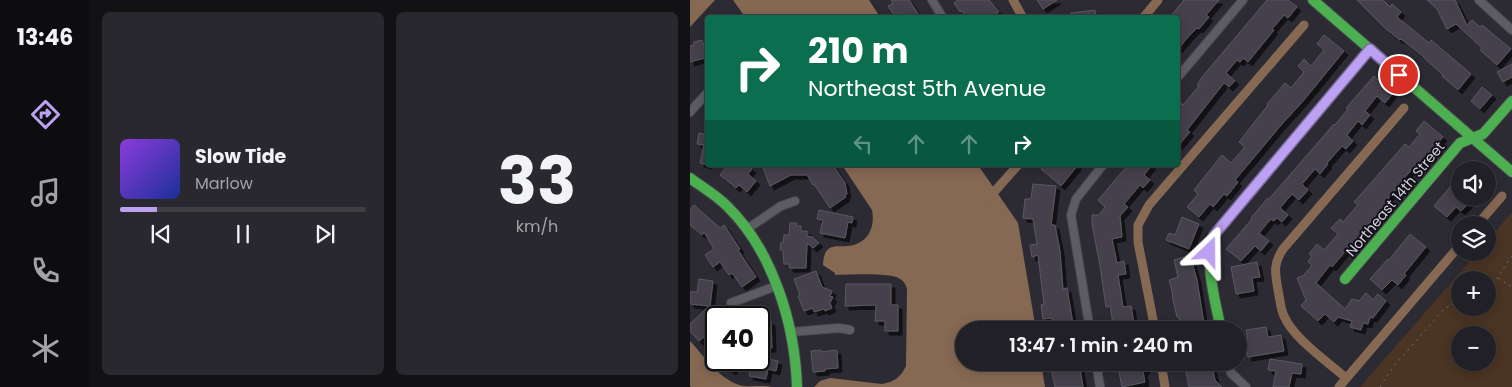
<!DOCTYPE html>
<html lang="en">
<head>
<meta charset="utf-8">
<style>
	body { margin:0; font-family:Poppins,sans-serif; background:#29282e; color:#f1f3f6; height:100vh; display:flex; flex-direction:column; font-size:19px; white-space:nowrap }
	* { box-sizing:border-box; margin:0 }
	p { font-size:16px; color:#a2a3a7 }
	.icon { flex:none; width:28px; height:28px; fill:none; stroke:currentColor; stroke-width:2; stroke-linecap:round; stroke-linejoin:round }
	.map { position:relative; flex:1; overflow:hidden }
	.side { display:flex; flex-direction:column; gap:12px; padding:12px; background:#121215; width:600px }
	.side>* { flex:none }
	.hud { position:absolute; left:15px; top:15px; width:475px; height:152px; border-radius:5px; box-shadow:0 2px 12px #0003,0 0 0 1px #3e3e43; background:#0b6e4f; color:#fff; overflow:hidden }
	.fabs { position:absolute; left:761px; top:161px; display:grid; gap:10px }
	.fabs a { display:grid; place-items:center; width:45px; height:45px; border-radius:50%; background:#212026; box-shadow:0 2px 12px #0003,0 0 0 1px #3e3e43; font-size:25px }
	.speed { position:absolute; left:15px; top:306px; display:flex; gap:10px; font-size:25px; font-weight:700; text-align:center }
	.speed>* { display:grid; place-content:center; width:65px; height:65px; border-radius:50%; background:#212026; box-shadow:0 2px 12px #0003,0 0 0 1px #3e3e43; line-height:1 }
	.speed .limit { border:2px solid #111; border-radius:8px; background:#fff; color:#111 }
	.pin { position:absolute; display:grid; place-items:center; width:42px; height:42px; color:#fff; margin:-21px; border:2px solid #fff; border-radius:50%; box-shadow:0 1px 5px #0007 }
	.me { position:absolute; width:55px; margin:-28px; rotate:23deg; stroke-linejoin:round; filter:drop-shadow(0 0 4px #0008) }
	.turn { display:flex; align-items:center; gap:18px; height:105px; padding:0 20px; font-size:22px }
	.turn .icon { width:65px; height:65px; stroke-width:2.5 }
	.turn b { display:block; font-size:35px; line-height:42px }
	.lanes { display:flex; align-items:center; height:48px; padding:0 20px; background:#0003; justify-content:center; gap:25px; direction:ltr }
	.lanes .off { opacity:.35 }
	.side .tile { flex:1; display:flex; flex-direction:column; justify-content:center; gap:8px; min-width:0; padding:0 18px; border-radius:8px; background:#29282e }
	.side .dial { align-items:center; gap:0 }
	.dial b { font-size:65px; line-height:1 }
	.song { display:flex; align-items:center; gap:15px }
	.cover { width:60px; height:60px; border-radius:8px; background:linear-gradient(135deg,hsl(270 70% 55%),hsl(230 70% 35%)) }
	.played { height:5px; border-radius:2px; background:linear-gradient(90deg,#bca0f2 15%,#3e3e43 15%) }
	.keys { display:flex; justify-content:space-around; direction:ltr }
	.side .tiles { flex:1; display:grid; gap:12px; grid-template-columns:repeat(2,1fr) }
	.trip { position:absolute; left:265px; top:321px; width:292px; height:50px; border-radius:25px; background:#212026; box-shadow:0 2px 12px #0003,0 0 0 1px #3e3e43; font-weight:600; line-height:50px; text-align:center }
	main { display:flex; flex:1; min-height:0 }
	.menu { display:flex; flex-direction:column; width:90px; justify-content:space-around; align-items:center; background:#0d0d0f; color:#a2a3a7 }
	.menu .icon { width:35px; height:35px }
	.menu .on { color:#bca0f2 }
	.menu b { font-size:22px; color:#f1f3f6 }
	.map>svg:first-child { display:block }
	.green { fill:#4a3423; fill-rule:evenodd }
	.water { fill:#866953 }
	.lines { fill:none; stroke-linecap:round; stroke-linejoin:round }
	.canal { stroke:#866953; stroke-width:9 }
	.building { fill:#44414c; stroke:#5a5860; filter:url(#shadow) }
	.street-casing { stroke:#48464d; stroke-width:10 }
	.fast-casing { stroke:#48464d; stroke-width:12 }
	.path { stroke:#646368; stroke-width:1; stroke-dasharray:2.5 4; stroke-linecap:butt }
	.street { stroke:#5d5c62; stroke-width:8 }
	.fast { stroke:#4caf50; stroke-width:10 }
	.route-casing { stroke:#7a689d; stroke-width:12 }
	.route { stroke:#bca0f2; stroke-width:9 }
	.labels { text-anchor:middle; stroke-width:4; stroke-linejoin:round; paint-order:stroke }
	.street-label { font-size:14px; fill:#d3d1dc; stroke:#121018 }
</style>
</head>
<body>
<main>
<nav class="menu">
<b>13:46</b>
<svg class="icon on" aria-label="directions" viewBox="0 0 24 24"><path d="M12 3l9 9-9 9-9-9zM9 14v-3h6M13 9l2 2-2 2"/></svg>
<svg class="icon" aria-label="music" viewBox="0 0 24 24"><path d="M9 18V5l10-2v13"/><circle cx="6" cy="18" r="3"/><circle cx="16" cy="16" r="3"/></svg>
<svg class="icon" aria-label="phone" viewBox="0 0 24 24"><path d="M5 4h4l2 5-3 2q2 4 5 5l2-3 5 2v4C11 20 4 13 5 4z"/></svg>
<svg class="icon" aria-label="climate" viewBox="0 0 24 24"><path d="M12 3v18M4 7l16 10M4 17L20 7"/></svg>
</nav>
<section class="side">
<div class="tiles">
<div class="tile">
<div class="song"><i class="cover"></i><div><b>Slow Tide</b><p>Marlow</p></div></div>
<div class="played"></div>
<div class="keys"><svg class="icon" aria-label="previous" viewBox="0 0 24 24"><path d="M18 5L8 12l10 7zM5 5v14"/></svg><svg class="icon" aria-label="pause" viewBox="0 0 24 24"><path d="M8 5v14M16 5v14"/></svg><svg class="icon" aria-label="next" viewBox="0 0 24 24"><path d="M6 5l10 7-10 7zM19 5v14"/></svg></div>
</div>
<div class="tile dial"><b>33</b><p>km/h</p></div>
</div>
</section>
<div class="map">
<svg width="822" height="387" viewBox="0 0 822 387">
	<defs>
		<filter id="shadow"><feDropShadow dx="4" dy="4" stdDeviation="0" flood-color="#0009"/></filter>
	</defs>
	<rect width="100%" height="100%" fill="#2c2a33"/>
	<path class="green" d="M822 212V387H670L787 253 798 252V240ZM770 280H798V308H770ZM770 335H798V362H770Z"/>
	<path class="water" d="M0 0H25L0 27Z
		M43 0H179L190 17H55Z
		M152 165H288L328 223 346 330H274V362L351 363 355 387H124L130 381 140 378 192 384C204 382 211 377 216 366L217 289C216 285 214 281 210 279 200 272 159 275 145 275V273L133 265C134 239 149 249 164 245 180 240 185 225 182 210Z
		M0 341C14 356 32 383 54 386 63 387 73 385 82 387H1L0 386Z"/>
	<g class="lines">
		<path class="canal" d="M323 0 333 18
			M453 18 468 0
			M298 199 328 165
			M787 225 812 196
			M465 330 448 242V225L459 205 614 25
			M471 362 475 387
			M656 378C638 362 603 338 594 316 590 308 590 298 588 290 585 273 583 264 593 249L714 108
			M649 387 770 245"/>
	</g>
	<path class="building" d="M201 0H219L231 18H209L207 14 204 15 198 6 203 3Z
		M268 0H299L309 12 301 18H277L272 11 270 12 264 3Z
		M347 0H367L353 9Z
		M494 0H529L516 15 519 17 509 29 507 28 499 36 488 49V18H479Z
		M577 0H598L607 7 598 18 594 15 582 29 584 30 558 62 553 58 550 62 547 60 536 73 545 81 539 87 534 83 497 130 500 132 488 146V107L491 103 493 105 509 86 507 85 513 76Z
		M667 0H693L700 7 702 4 711 12 707 17 739 43 741 40 781 74 768 90 752 76 753 75 730 54 711 39 710 40 696 29Z
		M737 0H765L777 25 782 20 790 27 792 25 821 49 807 65 790 50 792 48 766 24 757 29 747 9Z
		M405 10 406 18H381V13Z
		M634 35 654 51 614 100 592 124 545 180 548 182 537 196 534 194 523 207 520 204 509 217 497 207 508 194 504 190 532 155 541 163 555 147 549 142 578 105 577 104 595 83 601 88 614 72 608 66 614 59 621 66 634 50 627 44Z
		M12 40 16 53H14L15 58 0 62V46L4 45V42Z
		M822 64V77L813 82 807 72Z
		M684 76 703 93 695 103 687 96 675 111 680 115 672 125 668 121 657 135 663 141 656 149 652 146 637 163 638 164 630 174 625 169 612 184 618 190 609 200 602 194 590 208 598 215 592 222 587 218 584 221 581 219 569 233 579 241 571 251 565 246 551 261 536 249 562 219 561 218 578 198 579 199 644 124 645 125 658 109 656 108Z
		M792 87 802 95 790 109 781 101Z
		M734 121 753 137 725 170 723 168 710 183 711 184 698 198 700 199 692 208 642 267 640 265 626 283 655 309 662 299 669 301 676 293 683 300 688 294 696 301 683 318 680 317 678 324 673 323 671 330 660 327 662 321 648 317 644 322 635 314 628 321 611 306 616 300 607 278 614 275 622 265 618 262 622 256 619 254 627 244 634 250 648 234 641 228 650 219 653 222 668 205 664 202 715 144 719 147 730 134 726 131Z
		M9 133 18 135V165L10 163 14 145 7 144Z
		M38 165H56L62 169 58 174 66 181 57 192 49 185 46 188 30 175Z
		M72 165H143L155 183 157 194 155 195 156 197 140 208 124 184 123 185 117 175H101L80 186Z
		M355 165H388L371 186 351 169Z
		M438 165H462L454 175 460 180 453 188 450 185 434 204 438 207 430 216 432 237 422 239 427 263 434 261 436 274 428 275 433 307 441 306 444 323H447L448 330H424L420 306 416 307 410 266 402 224V215H409L415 207 408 200Z
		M770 175V198H775L780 202 771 211 766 207 757 217 744 206Z
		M343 184 366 186 361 225H365L370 251 373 289 377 288 384 330H364L362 318 353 319 351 305 354 304 348 255 342 257 340 245 347 244 343 219 333 218 335 199H341Z
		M4 205 30 228 34 225 50 249 48 250 66 277 52 287 42 273 39 275 30 262 23 267 15 255 24 249 14 232 12 235 0 225V210Z
		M129 210 163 217 162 223 158 222 155 238 130 233 133 220 127 219Z
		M492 217 509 224 499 249 476 240 479 233 485 235Z
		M100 223H107L106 226H111V231H117V236L122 237 129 243 123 248 117 243 116 268H99V264H94L93 250H90L91 242 93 243 94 235H99Z
		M720 234 736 247 714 274 716 275 708 285 702 280 692 290 680 279 698 259 699 260Z
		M500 255 507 280 515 330H491L489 317H487L483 300 482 291 479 280 488 277 484 260Z
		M567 262 570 277 562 278 564 291 546 294 541 267Z
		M126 271 132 287 142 291 140 296 143 297 140 303 142 308 135 311 134 309 124 312 123 308 114 311 108 296 110 295 104 279Z
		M9 279 23 281 19 315 26 323V339L20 332 9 341 0 331V324L19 306 0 304V292H7Z
		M156 284H201V305H208V331H195V321H185L186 305 155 306Z
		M70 321H81L82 348H69Z
		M576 327 578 337 591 335 594 351 558 357 555 340H558L556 330Z
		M131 350V352L147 350 148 368 135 369V371L123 372 121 351Z
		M69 357 88 361 86 371 78 369 76 379 59 376 63 360H69Z
		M580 359 612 364 611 374 602 373 599 387H583L586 371 578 370Z
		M36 360H50L42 371 33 365Z
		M367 362H389L393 387H365L361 369 368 367Z
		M427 362H454L456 370 453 371 455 382 432 387Z
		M494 362H521L525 380 532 387H499Z"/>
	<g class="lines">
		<g class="street-casing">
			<path id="street" d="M242 0 253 18
				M789 0 822 30
				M488 77 553 0
				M0 112 18 92
				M57 229 91 206 105 201
				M41 303 86 286
				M400 330 381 215 386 199 413 165
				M101 332 149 328 160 330
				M406 362 410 387
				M537 362 541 373 556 387"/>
		</g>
		<g class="fast-casing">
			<path id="fast" d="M623 0 822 172
				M0 178C12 187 26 195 37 206 83 251 105 324 107 387
				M655 279 770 143 793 134 822 101
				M531 330C526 304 513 259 524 235L680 49"/>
		</g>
		<path class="path" d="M808 278 822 287
			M798 289 801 287 822 256
			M690 387 704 366 755 308 770 301"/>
		<use href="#street" class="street"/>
		<use href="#fast" class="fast"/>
	</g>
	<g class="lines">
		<g class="route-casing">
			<path id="route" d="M519 252 520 244 524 235 680 49 709 75"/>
		</g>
		<use href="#route" class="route"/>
	</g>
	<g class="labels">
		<g class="street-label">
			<text transform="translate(705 199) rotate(-50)" y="5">Northeast 14th Street</text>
		</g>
	</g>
</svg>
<div class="fabs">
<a><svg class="icon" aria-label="sound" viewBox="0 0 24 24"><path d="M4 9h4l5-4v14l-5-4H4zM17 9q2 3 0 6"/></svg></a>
<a><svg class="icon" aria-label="layers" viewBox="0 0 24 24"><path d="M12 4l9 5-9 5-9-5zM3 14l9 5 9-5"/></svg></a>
<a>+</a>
<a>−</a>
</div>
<div class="speed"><div class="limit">40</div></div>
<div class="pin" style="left:709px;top:75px;background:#d93025"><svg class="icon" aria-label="arrive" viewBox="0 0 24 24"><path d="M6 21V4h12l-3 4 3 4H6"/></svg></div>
<svg class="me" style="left:519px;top:252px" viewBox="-20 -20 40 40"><path d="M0-17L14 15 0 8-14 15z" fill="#bca0f2" stroke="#fff" stroke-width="4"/></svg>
<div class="trip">13:47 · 1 min · 240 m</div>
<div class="hud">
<div class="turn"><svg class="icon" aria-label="right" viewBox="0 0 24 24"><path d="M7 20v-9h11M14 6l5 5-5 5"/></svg><div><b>210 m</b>Northeast 5th Avenue</div></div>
<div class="lanes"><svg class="icon off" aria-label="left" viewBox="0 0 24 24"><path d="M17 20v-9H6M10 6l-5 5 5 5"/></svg><svg class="icon off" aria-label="ahead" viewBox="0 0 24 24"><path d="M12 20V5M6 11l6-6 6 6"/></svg><svg class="icon off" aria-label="ahead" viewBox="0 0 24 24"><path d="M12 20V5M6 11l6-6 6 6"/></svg><svg class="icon" aria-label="right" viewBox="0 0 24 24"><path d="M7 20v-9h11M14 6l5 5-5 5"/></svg></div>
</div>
</div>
</main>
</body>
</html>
